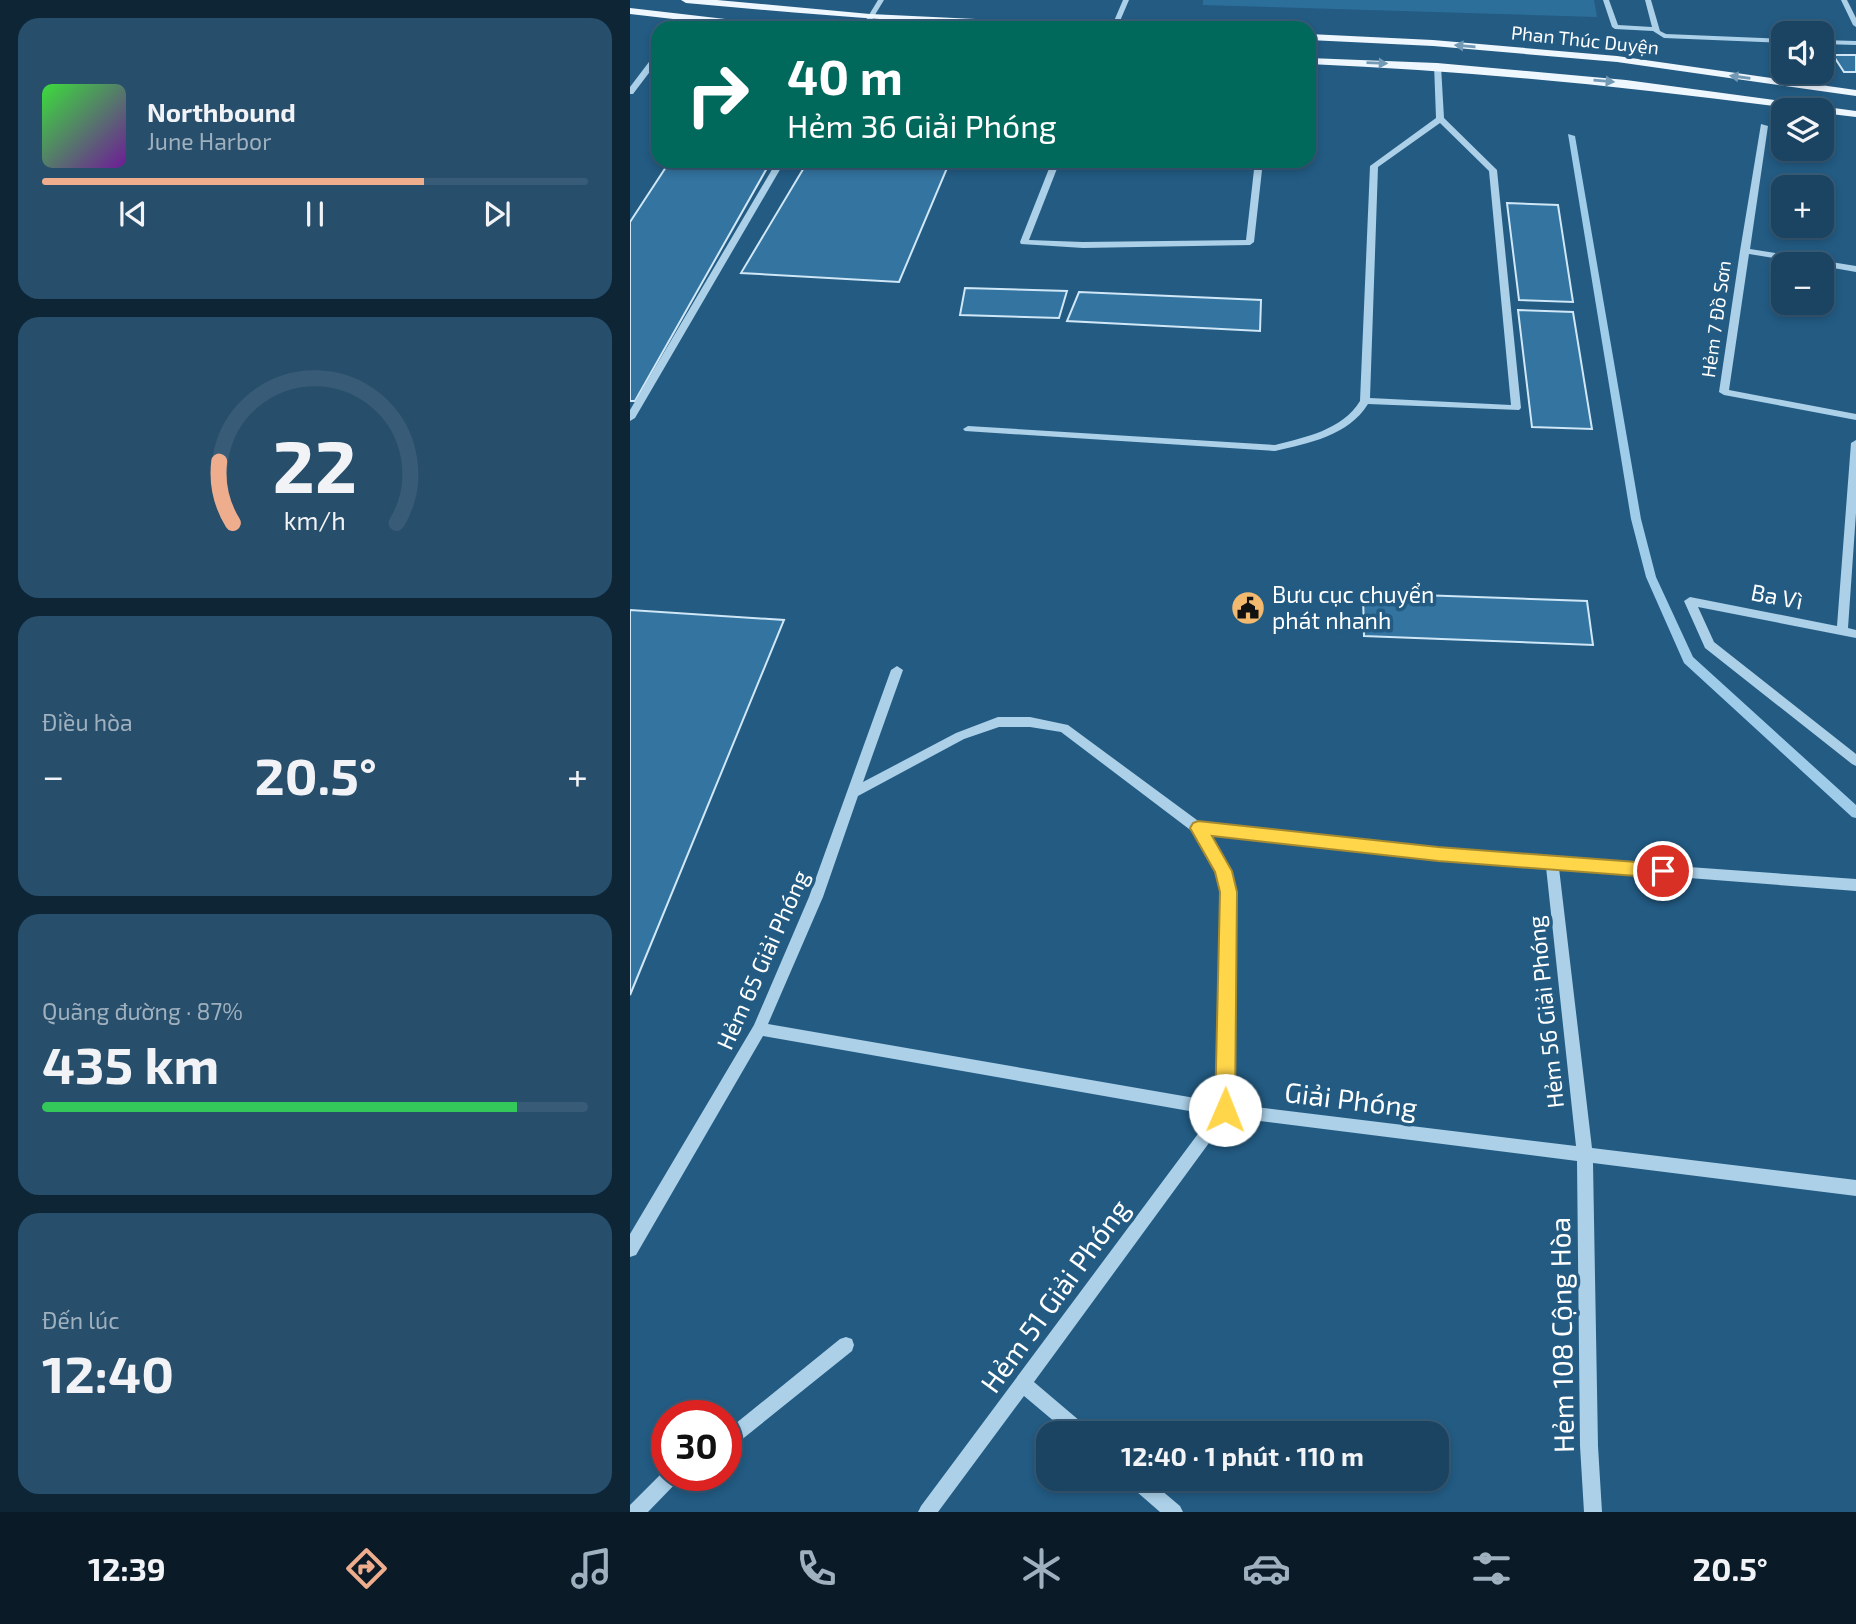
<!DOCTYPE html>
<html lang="vi">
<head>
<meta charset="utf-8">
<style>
	body { margin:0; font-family:"Exo 2",sans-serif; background:#274e6b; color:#f1f3f6; height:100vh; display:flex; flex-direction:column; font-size:26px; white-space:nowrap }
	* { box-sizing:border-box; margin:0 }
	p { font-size:23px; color:#9fb0be }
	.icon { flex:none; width:38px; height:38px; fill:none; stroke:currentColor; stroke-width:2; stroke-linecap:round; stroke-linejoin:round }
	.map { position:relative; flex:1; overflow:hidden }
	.side { display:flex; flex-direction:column; gap:18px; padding:18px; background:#0e2536; width:630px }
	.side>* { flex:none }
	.hud { position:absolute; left:21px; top:21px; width:665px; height:147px; border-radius:21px; box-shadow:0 4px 10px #0003,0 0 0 2px #385c77; background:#00695c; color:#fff; overflow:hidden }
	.buttons { position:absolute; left:1141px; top:21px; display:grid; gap:14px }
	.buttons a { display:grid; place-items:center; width:63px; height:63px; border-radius:14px; background:#1a4462; box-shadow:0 4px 10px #0003,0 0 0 2px #385c77; font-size:35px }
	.speed { position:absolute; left:21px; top:1400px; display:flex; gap:14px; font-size:35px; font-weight:700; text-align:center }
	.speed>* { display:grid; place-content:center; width:91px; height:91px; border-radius:50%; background:#1a4462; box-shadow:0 4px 10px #0003,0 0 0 2px #385c77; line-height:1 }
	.speed .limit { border:10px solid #d22; background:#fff; color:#111 }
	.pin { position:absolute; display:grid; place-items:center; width:60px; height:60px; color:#fff; margin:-30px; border:4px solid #fff; border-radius:50%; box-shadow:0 2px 7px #0007 }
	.me { position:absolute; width:77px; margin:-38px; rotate:1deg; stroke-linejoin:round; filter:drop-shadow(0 0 5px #0008) }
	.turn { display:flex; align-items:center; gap:24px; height:147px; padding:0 21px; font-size:32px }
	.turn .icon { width:91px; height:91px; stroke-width:2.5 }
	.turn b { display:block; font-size:49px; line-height:60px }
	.big { font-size:52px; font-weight:700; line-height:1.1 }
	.side .tile { flex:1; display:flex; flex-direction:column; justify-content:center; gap:10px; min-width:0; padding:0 24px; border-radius:21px; background:#274e6b }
	.side .dial { align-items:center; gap:0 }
	.dial svg { height:182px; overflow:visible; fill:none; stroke:#385c77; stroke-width:7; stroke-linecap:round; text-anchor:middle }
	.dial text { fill:#f1f3f6; stroke:none }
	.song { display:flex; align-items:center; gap:21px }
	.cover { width:84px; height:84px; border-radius:10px; background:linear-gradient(135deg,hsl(120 70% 55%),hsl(280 70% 35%)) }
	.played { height:7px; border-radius:4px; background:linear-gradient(90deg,#eead8d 70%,#385c77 70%) }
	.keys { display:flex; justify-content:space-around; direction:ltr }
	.heat { display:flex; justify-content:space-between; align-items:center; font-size:38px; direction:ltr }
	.charge { height:10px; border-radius:5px; background:linear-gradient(90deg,#34c759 87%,#385c77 0) }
	.trip { position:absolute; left:406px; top:1421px; width:413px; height:70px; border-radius:21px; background:#1a4462; box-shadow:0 4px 10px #0003,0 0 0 2px #385c77; font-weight:700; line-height:70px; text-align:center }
	.tab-bar { display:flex; height:112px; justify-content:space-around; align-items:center; background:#0a1b27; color:#9fb0be }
	.tab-bar .icon { width:49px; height:49px }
	.tab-bar .current { color:#eead8d }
	.tab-bar b { font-size:32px; color:#f1f3f6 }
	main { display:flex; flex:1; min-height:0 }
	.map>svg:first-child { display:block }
	.green { fill:#2d6f9b }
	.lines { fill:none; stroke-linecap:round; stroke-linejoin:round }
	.stream { fill:#9fcce9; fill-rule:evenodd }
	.building { fill:#3374a0; stroke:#cfe7f6; stroke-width:2 }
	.minor { fill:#abd0e8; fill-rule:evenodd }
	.major { fill:#eef6fe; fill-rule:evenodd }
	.oneway { fill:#7499b4 }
	.route { fill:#ffd54a; stroke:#a68a30; stroke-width:2 }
	.labels { text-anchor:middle; stroke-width:7; stroke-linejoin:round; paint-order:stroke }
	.far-street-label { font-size:19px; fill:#fff; stroke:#235b83 }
	.poi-label { font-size:23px; fill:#fff; stroke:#235b83; text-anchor:start }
	.street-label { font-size:23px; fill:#fff; stroke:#235b83 }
	.near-street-label { font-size:28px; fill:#fff; stroke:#235b83 }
</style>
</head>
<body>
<main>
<section class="side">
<div class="tile">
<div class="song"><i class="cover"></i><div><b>Northbound</b><p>June Harbor</p></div></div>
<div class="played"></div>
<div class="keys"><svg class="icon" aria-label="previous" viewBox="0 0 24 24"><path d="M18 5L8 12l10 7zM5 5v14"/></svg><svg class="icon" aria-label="pause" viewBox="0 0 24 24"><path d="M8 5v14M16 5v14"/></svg><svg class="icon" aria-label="next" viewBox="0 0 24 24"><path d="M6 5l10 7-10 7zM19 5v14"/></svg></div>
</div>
<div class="tile dial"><svg viewBox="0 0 100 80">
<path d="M14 69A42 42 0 1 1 86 69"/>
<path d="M14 69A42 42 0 0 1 8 42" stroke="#eead8d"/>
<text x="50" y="56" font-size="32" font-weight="700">22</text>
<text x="50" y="72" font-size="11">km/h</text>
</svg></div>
<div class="tile"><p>Điều hòa</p>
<div class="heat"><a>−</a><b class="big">20.5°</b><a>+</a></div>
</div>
<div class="tile"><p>Quãng đường · 87%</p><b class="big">435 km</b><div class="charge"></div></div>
<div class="tile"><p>Đến lúc</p><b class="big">12:40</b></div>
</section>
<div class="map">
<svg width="1226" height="1512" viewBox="0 0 1226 1512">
	<rect width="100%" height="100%" fill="#235b83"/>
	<path class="green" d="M573 0H964L967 17 573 5Z"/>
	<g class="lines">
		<path class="stream" d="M938 134 945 136 1011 519 1026 577 1063 657 1226 805V818L1222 817 1054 663 1016 577 1001 519Z"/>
	</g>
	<path class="building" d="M1203 55H1226V72H1214Z
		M40 161H141L5 401H0V222Z
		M178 161H320L269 282 111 273Z
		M877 203 928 205 943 302 889 300Z
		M335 288 437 291 429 318 330 315Z
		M449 292 631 300 630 331 437 321Z
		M888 310 943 312 962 429 902 427Z
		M733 593 957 601 963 645 734 636Z
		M0 610 154 620 0 995Z"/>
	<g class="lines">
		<path class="minor" d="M248 0H254L237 28H231Z
			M493 0H499L487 28H481Z
			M973 0H979L988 25 1022 27 1015 0H1021L1030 31 1036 34 1153 39V43L1034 38 1023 31 985 29 982 27Z
			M1211 0H1217L1226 18V27L1223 25Z
			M54 19 59 20 53 28H46Z
			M1192 40 1226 41V45L1192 44Z
			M25 54H28V61L3 94H0V87Z
			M804 64 811 66 814 118 867 170 891 408 889 410 738 404C718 436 679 443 645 451L335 431 333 429 338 426 645 445C676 437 712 430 730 401L740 166 806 118ZM810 123 859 171 881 405 740 398 748 167Z
			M1131 124 1138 126 1120 249 1226 266V272L1192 266V264H1180L1119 254 1099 390 1226 414V420L1094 395 1089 392 1110 251Z
			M147 161H155L5 418 0 421V410Z
			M422 161H430L399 240 453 242 616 240 625 161H633L624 242 620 245 453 248 391 244 390 242Z
			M1226 440V513L1218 628 1226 630V638L1068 607 1084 642 1226 754V766L1222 764 1075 648 1054 601 1060 597 1207 626 1221 443Z
			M267 666 273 670 233 782 326 733 368 717H400L438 725 571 823 808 849 1226 879V891L929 868 962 1148 1226 1180V1196L963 1163 968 1446 972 1512H954L950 1446 947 1161 598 1117 404 1382 457 1427 459 1433H438L394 1396 308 1512H288L291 1506 582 1115 133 1036 6 1255 0 1257V1234L124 1025 179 897 261 670ZM369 727H400L431 732 563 832 588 872 591 892 588 1102 138 1024 193 897 228 796 334 739ZM579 834 808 859 916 867 946 1146 602 1104 605 892 601 871Z
			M216 1337 222 1339 224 1345 222 1351 110 1441 104 1444 96 1439V1419L105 1424 210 1339Z
			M37 1468V1475H51L48 1481 18 1512H0V1505Z
			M496 1479H518L550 1506 553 1512H530L499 1485Z"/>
		<path class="major" d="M51 0H87L240 14 476 25 481 28C339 28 198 16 56 3Z
			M0 8 147 25 152 28H121L0 14Z
			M679 34 803 40 987 56 1226 90V96L987 62 803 46 679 40Z
			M679 58 807 63 996 80 1226 111V117L1192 113V110H1174C1008 88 847 71 679 64Z"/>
	</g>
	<defs><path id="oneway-solid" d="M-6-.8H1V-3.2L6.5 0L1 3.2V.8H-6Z" transform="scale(1.75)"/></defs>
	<g class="oneway">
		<use href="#oneway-solid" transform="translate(835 46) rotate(-175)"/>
		<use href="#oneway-solid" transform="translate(747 63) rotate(2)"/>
		<use href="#oneway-solid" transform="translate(1110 77) rotate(-172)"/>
		<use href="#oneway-solid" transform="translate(974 81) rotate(5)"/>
	</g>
	<path class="route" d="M568 821 808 847 1033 864 1039 866 1041 871 1039 876 1033 878 808 861 582 836 602 871 607 892 605 1110 602 1117 595 1119 588 1117 585 1110 590 892 585 872 560 828 563 823Z"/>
	<defs>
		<g id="civic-disc" transform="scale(1.75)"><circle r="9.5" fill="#f3b96e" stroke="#235b83"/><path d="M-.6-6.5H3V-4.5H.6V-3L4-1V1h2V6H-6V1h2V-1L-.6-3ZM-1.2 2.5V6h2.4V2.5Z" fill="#111"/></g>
	</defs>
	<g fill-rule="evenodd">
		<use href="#civic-disc" x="618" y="608"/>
	</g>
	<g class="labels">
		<g class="far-street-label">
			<text transform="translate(955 40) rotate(6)" y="7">Phan Thúc Duyện</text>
			<text transform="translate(1086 319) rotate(-82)" y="7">Hẻm 7 Đồ Sơn</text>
		</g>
		<g class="poi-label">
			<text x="642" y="603">Bưu cục chuyển<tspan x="642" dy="26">phát nhanh</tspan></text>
		</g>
		<g class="street-label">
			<text transform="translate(1147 597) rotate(11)" y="8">Ba Vì</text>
			<text transform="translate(133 960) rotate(-66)" y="8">Hẻm 65 Giải Phóng</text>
			<text transform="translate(916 1012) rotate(-96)" y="8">Hẻm 56 Giải Phóng</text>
		</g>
		<g class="near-street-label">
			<text transform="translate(721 1100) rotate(7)" y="10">Giải Phóng</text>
			<text transform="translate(425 1296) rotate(-54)" y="10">Hẻm 51 Giải Phóng</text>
			<text transform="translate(932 1335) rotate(-91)" y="10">Hẻm 108 Cộng Hòa</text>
		</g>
	</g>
</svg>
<div class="buttons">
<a><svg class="icon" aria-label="sound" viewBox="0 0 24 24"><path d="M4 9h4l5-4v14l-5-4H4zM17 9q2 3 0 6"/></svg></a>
<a><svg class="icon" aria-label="layers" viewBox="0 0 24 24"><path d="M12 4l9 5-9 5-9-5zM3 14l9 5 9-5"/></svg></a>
<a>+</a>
<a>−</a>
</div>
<div class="speed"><div class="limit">30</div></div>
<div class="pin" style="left:1033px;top:871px;background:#d93025"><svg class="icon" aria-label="arrive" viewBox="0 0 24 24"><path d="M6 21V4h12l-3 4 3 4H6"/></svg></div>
<svg class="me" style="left:595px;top:1110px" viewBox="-20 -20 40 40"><circle r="19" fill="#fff"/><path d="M0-13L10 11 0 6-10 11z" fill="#ffd54a"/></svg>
<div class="trip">12:40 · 1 phút · 110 m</div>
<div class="hud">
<div class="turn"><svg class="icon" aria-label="right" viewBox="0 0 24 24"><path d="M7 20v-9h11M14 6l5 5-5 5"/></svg><div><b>40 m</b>Hẻm 36 Giải Phóng</div></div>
</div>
</div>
</main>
<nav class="tab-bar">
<b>12:39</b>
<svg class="icon current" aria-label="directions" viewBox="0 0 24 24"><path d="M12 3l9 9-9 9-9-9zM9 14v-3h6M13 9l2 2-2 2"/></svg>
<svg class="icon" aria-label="music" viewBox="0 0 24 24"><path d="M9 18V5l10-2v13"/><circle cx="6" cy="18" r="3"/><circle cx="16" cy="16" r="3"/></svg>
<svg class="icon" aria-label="phone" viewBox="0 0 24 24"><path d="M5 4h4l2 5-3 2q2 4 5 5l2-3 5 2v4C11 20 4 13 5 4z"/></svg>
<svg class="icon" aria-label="climate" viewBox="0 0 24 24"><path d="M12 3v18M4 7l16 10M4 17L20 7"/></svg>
<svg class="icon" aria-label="car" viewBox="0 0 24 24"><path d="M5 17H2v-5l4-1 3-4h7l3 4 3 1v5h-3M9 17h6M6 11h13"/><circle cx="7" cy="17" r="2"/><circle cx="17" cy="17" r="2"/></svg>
<svg class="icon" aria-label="filters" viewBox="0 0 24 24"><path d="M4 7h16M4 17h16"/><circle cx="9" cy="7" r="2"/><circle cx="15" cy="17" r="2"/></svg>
<b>20.5°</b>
</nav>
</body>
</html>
